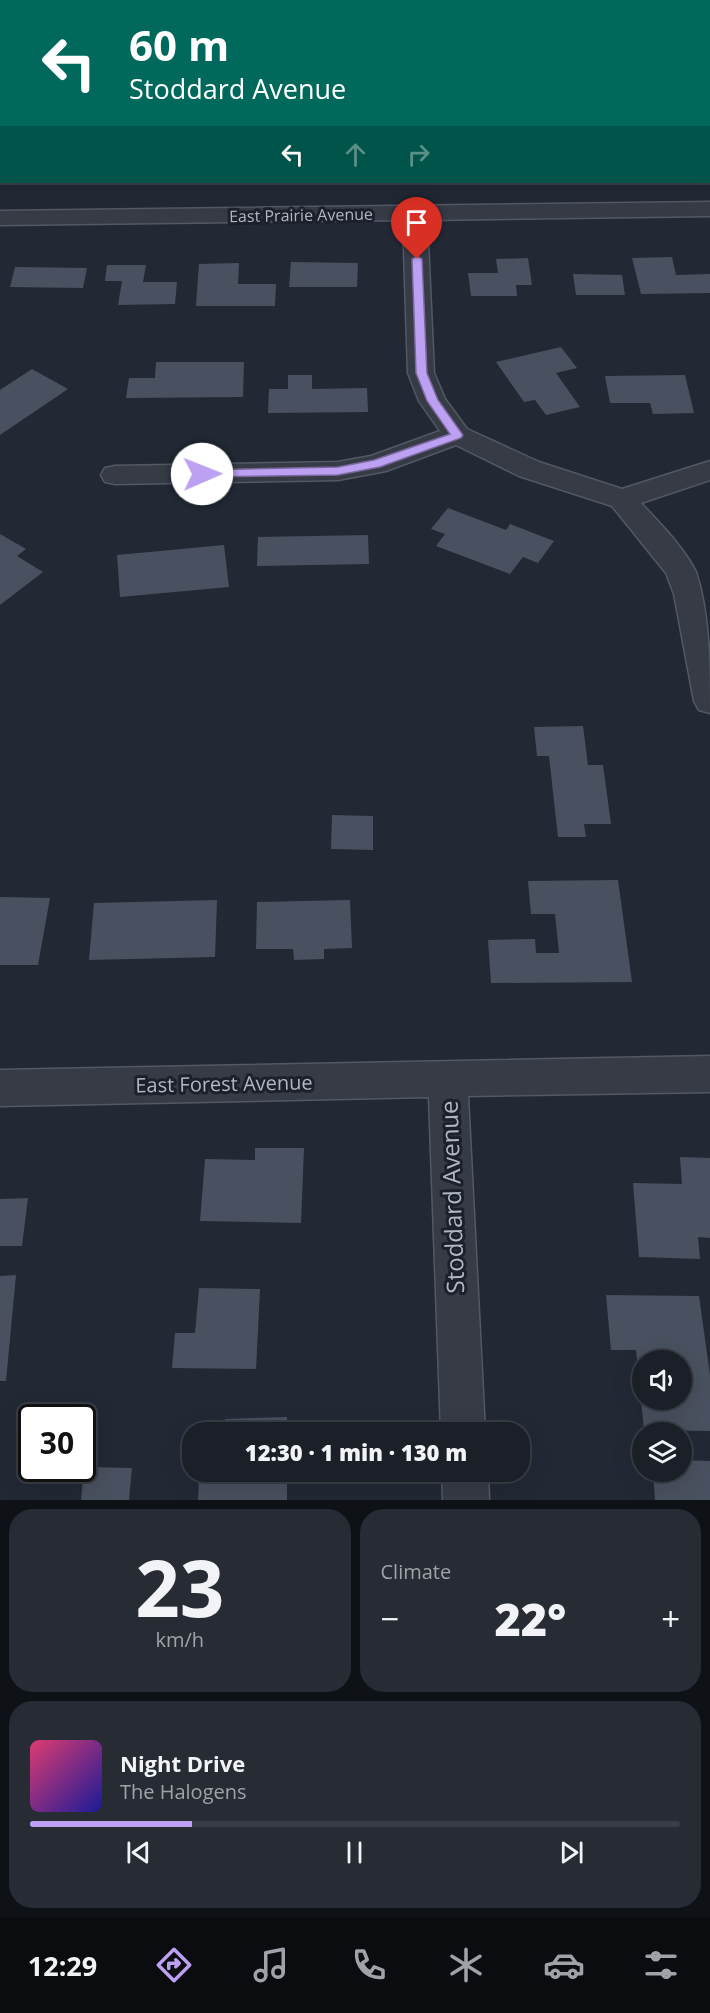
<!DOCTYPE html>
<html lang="en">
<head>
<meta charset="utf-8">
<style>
	body { margin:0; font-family:"Open Sans",sans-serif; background:#272c34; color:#f1f3f6; height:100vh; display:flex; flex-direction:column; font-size:22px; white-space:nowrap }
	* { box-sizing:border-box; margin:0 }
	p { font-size:20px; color:#9fa2a8 }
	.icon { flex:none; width:33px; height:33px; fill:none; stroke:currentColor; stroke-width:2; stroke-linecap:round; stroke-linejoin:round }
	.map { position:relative; height:1500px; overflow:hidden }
	.side { display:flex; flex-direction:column; gap:9px; padding:9px; background:#0e1116; flex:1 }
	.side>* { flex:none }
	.hud { position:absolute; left:0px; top:0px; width:711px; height:183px; box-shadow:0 6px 24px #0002,0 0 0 2px #383d45; background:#00695c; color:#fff; overflow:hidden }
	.fabs { position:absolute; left:632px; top:1350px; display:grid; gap:12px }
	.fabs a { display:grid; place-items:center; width:60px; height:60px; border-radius:50%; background:#1a1f28; box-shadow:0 6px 24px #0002,0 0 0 2px #383d45; font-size:30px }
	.speed { position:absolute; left:18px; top:1404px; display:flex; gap:12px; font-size:30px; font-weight:700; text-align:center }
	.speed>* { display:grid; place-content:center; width:78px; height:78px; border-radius:50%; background:#1a1f28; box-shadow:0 6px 24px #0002,0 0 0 2px #383d45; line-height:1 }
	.speed .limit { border:3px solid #111; border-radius:9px; background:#fff; color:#111 }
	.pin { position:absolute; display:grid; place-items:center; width:51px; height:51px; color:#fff; margin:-62px -26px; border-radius:50% 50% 50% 0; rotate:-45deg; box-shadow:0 0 6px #0007 }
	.pin .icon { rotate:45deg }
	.me { position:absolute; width:66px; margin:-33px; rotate:89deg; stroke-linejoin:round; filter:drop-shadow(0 0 4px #0008) }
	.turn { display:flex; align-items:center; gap:21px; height:126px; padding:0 30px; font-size:27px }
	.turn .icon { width:78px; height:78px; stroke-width:2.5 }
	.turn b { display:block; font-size:42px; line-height:51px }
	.lanes { display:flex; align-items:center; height:57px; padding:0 30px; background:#0003; justify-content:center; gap:30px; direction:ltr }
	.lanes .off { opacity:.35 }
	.big { font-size:45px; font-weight:800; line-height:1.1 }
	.side .card { flex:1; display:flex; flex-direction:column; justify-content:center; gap:9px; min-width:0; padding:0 21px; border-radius:24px; background:#272c34 }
	.side .dial { align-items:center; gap:0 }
	.dial b { font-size:78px; line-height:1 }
	.song { display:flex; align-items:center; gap:18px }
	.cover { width:72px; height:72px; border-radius:9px; background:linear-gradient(135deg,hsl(340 70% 55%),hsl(240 70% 35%)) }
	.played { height:6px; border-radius:3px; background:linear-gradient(90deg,#bca0f2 25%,#383d45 25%) }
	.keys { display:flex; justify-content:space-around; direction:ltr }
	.heat { display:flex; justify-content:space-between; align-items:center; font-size:33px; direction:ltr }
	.side .tiles { flex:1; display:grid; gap:9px; grid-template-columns:1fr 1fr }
	.card:last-child { grid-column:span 2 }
	.trip { position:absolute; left:182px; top:1422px; width:348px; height:60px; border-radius:24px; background:#1a1f28; box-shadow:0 6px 24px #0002,0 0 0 2px #383d45; font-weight:800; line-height:60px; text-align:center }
	.tabs { display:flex; height:96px; justify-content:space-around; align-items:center; background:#0a0c10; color:#9fa2a8 }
	.tabs .icon { width:42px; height:42px }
	.tabs .active { color:#bca0f2 }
	.tabs b { font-size:27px; color:#f1f3f6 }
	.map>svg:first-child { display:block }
	.building { fill:#49505f }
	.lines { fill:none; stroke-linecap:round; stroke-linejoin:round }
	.street-casing { stroke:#535963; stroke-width:3 }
	.street { fill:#363b46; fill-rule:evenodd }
	.route { fill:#bca0f2; stroke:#7a689d; stroke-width:1.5 }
	.labels { text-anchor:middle; stroke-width:6; stroke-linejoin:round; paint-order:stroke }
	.far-street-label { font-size:16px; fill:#b0b6c2; stroke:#1b202a }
	.street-label { font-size:20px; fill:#b0b6c2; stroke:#1b202a }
	.near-street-label { font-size:24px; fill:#b0b6c2; stroke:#1b202a }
</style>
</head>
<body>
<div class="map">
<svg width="710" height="1500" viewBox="0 0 710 1500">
	<rect width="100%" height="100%" fill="#222935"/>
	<path class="building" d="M672 257 676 275 710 274V293L641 294 632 258Z
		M528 258 532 285H516L517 296H471L468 273H498L496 259Z
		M291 262 358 263 357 287H289Z
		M239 263 238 284H276L275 306H196L199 264Z
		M107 265H146L143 282H177L175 304 118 305 122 281H105Z
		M15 267 87 268 83 288 10 287Z
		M573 274 622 275 625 295H576Z
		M561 347 577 368 556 373 580 407 546 415 535 400 524 402 496 362Z
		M156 362H244L243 397 126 398 129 378H155Z
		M32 369 68 389 0 435V390Z
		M288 375H312V389L367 388 368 412 268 413 269 389H288Z
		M685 375 694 413 653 414 650 403H610L605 376Z
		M448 508 506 530 510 524 554 541 538 563 523 557 510 574 436 546 445 534 431 529Z
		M0 534 26 549 17 556 43 572 0 605Z
		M368 535 369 564 257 566 258 537Z
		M224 545 229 587 120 597 117 555Z
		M583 726 588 765H603L611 824H584L586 837H558L549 756H537L534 727Z
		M332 815 373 816V850L331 849Z
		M618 880 632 982 491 983 488 940 535 939 536 953H559L555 914H531L528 881Z
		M0 897 50 898 38 965H0Z
		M217 900 215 957 89 960 94 903Z
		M350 900 352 948 324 949V959L294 960 293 949H256L257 902Z
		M255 1148H304L301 1223 200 1221 205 1159 255 1160Z
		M680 1157 710 1158V1238L698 1237 700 1259 639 1257 633 1183 682 1184Z
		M28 1198 22 1246H0V1199Z
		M16 1275 6 1381H0V1276Z
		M199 1288 260 1289 256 1369 172 1368 175 1333H195Z
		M606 1295 699 1296 710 1375V1431L644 1430 641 1400H681V1360H642L640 1392 636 1350H611Z
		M287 1417V1432H225V1419Z
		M681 1460 710 1461V1500H655L653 1472H681Z
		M84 1467 132 1468 129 1500H81Z
		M224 1472H287V1500H198L199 1480 223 1479Z"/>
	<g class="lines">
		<g class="street-casing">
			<path id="street" d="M374 0H394V2H374Z
				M0 23H2V35H0Z
				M710 202V216L427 220 434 373 445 399 467 429 539 462 622 489 710 461V480L641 503C660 524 683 546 696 572 710 615 710 667 710 713L699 710 694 701 674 594 666 573 612 506 519 476 456 445 386 471 338 480 115 484 105 482 101 475 105 468 115 466 338 462 371 456 440 431 419 401 408 373 403 220 0 225V211Z
				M710 1056V1092L468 1096 485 1432H441L429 1097 0 1106V1070Z
				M442 1472H488L489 1500H443Z"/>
		</g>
		<use href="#street" class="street"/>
	</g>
	<path class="route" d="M417 256 422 259 427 373 438 400 463 435 461 438 380 467 338 475 198 477 196 474 202 470 338 467 374 460 450 434 427 401 416 373 412 259Z"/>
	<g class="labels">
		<g class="far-street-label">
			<text transform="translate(301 215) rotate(-1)" y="6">East Prairie Avenue</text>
		</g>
		<g class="street-label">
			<text transform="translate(224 1084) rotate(-1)" y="7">East Forest Avenue</text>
		</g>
		<g class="near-street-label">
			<text transform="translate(453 1197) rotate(-92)" y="8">Stoddard Avenue</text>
		</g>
	</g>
</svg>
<div class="fabs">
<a><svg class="icon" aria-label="sound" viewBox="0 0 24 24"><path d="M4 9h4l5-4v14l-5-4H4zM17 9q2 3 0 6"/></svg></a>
<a><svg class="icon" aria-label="layers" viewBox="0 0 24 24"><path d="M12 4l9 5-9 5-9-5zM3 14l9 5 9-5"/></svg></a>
</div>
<div class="speed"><div class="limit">30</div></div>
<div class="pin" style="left:417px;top:259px;background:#d93025"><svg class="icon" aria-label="arrive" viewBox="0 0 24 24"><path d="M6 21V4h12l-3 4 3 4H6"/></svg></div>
<svg class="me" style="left:202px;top:474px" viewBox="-20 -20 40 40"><circle r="19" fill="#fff"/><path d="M0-13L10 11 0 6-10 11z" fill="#bca0f2"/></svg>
<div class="trip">12:30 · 1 min · 130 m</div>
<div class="hud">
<div class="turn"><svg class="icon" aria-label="left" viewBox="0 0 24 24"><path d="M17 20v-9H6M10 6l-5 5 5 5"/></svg><div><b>60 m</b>Stoddard Avenue</div></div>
<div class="lanes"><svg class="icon" aria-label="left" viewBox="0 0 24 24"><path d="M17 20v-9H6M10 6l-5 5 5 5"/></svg><svg class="icon off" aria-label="ahead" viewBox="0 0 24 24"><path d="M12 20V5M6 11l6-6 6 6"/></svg><svg class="icon off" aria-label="right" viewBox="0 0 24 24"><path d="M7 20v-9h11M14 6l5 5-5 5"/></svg></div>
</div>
</div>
<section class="side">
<div class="tiles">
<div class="card dial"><b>23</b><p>km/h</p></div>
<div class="card"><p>Climate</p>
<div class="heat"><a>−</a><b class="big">22°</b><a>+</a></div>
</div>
<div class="card">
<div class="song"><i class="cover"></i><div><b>Night Drive</b><p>The Halogens</p></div></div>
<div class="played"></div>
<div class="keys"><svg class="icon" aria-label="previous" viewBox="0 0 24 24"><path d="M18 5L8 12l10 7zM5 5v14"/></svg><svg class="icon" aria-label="pause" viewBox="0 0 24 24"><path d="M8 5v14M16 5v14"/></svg><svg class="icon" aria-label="next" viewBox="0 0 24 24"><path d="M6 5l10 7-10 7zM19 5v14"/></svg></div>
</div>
</div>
</section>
<nav class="tabs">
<b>12:29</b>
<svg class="icon active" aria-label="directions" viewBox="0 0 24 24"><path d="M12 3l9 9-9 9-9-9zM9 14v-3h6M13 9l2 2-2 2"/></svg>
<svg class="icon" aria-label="music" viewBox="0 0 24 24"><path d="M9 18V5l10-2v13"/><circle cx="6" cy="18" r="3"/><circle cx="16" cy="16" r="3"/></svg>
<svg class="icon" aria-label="phone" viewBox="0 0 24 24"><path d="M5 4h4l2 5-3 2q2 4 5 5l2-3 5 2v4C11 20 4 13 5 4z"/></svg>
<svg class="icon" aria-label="climate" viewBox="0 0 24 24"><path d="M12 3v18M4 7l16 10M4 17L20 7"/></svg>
<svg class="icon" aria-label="car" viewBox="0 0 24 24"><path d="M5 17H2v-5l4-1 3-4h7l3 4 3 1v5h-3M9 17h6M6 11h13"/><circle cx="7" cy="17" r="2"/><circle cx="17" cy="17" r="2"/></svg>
<svg class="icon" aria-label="filters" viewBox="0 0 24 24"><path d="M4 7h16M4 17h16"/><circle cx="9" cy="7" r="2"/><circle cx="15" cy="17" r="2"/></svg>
</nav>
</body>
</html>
